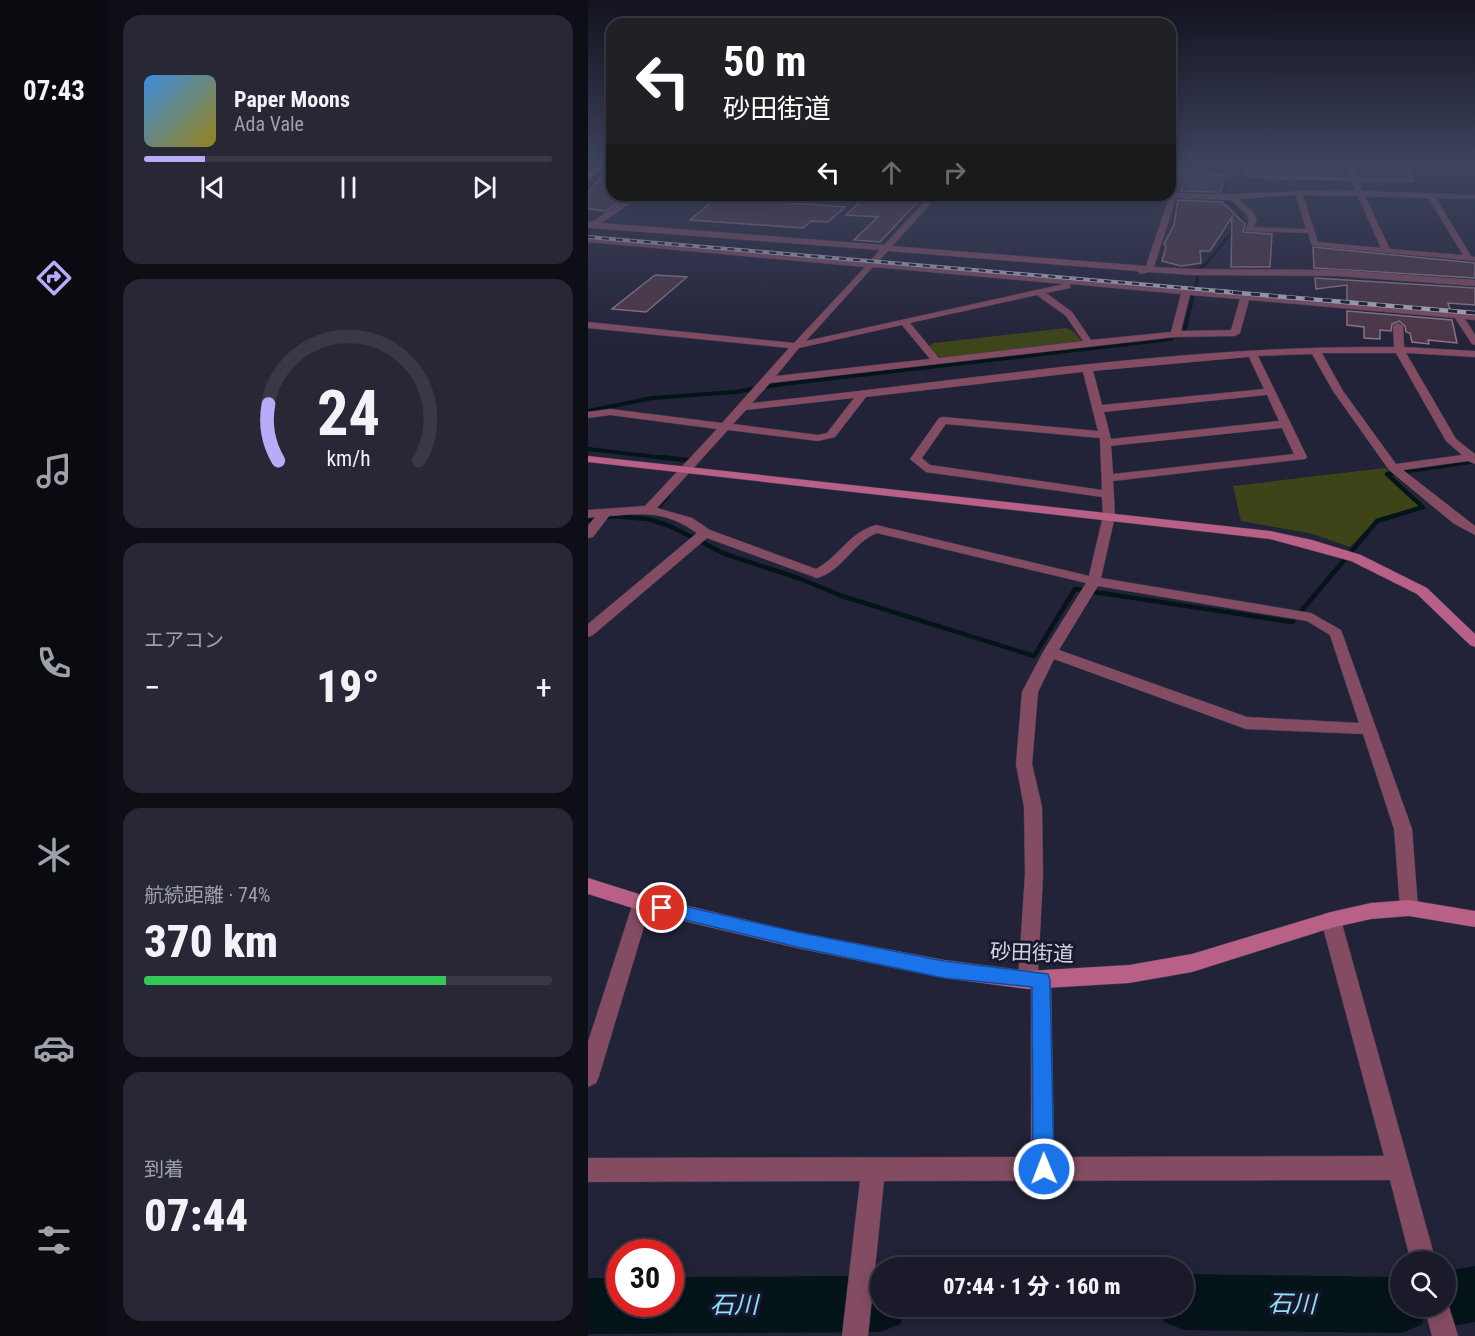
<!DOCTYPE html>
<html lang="ja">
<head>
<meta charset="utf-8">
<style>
	body { margin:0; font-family:"Roboto Condensed","Noto Sans JP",sans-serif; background:#272736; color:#f1f3f6; height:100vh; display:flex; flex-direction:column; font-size:22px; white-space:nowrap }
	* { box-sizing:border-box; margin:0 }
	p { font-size:20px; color:#9fa1a8 }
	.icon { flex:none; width:33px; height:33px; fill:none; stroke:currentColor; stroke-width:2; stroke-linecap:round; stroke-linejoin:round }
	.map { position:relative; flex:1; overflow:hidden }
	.panel { display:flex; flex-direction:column; gap:15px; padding:15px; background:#0e0e17; width:480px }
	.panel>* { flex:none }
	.banner { position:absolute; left:18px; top:18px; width:570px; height:183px; border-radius:18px; box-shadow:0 3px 15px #0003,0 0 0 2px #383847; background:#202124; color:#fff; overflow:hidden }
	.controls { position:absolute; left:802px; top:1251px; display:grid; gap:12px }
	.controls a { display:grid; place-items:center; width:66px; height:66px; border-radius:50%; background:#1a1a2a; box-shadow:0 3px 15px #0003,0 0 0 2px #383847; font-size:30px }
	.speed { position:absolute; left:18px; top:1239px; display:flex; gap:12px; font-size:30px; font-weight:700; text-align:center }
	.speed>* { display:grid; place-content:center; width:78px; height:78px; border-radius:50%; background:#1a1a2a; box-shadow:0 3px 15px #0003,0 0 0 2px #383847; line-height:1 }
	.speed .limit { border:9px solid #d22; background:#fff; color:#111 }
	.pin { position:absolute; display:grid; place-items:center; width:51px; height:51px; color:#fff; margin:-26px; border:3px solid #fff; border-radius:50%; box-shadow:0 2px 6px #0007 }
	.me { position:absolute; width:66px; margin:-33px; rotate:359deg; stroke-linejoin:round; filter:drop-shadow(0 0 4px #0008) }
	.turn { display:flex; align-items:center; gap:21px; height:126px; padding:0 18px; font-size:27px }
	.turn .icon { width:78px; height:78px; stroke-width:2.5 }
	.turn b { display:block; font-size:42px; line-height:51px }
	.lanes { display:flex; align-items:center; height:57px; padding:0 18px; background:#0003; justify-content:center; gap:30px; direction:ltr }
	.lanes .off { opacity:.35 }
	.big { font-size:45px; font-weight:800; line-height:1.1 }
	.panel .tile { flex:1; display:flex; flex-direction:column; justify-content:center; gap:9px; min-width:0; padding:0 21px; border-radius:18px; background:#272736 }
	.panel .dial { align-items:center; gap:0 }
	.dial svg { height:156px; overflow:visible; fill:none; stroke:#383847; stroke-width:7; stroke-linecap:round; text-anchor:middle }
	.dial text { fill:#f1f3f6; stroke:none }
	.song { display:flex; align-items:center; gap:18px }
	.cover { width:72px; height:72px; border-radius:9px; background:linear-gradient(135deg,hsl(210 70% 55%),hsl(50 70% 35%)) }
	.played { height:6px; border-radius:3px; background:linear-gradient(90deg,#b8abf7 15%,#383847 15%) }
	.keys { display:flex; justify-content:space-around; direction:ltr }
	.heat { display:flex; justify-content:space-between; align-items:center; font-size:33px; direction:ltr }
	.charge { height:9px; border-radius:4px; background:linear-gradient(90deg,#34c759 74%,#383847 0) }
	.trip { position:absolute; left:282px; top:1257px; width:324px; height:60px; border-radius:30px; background:#1a1a2a; box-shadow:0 3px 15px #0003,0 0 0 2px #383847; font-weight:800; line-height:60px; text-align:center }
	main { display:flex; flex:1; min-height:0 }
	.tab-bar { display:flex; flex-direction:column; width:108px; justify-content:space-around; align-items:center; background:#0a0a11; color:#9fa1a8 }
	.tab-bar .icon { width:42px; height:42px }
	.tab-bar .selected { color:#b8abf7 }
	.tab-bar b { font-size:27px; color:#f1f3f6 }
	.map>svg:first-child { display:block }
	.green { fill:#3d4518 }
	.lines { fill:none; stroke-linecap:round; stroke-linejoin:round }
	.stream-far2 { stroke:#051419; stroke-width:3 }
	.stream-far1 { stroke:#051419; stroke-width:4 }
	.stream { stroke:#051419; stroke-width:4.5 }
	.river { fill:#051419; fill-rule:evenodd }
	.building { fill:#4d3645; stroke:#927888; stroke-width:1.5 }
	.street-casing { stroke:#3e3f54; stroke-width:1 }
	.secondary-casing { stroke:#3e3f54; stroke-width:1 }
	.street { fill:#844c62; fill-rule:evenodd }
	.secondary { fill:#b86085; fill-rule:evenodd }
	.rail-far1-casing { stroke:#b2b3c3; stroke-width:4 }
	.rail-casing { stroke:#b2b3c3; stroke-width:4.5 }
	.rail-far1 { stroke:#18192e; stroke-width:2; stroke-dasharray:7; stroke-linecap:butt }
	.rail { stroke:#18192e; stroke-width:3; stroke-dasharray:9; stroke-linecap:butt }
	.route { fill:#1a73e8; stroke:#114b97; stroke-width:1.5 }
	.labels { text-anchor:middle; stroke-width:6; stroke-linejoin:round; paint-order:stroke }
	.near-street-label { font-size:21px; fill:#d4d5e4; stroke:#18192e }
	.near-water-label { font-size:24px; font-style:italic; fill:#8de2fa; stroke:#18192e }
</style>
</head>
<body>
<main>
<nav class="tab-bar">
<b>07:43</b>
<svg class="icon selected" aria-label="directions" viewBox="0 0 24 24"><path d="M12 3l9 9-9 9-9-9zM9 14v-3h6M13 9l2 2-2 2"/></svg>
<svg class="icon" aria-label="music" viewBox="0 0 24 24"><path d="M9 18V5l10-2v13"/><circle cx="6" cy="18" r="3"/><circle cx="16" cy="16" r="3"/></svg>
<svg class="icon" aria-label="phone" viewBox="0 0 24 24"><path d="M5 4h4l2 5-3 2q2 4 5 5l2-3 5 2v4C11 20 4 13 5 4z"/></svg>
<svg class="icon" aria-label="climate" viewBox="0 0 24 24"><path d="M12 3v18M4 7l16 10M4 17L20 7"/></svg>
<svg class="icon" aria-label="car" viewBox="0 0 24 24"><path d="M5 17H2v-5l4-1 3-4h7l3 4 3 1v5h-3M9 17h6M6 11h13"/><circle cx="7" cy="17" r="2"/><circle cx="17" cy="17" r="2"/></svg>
<svg class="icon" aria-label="filters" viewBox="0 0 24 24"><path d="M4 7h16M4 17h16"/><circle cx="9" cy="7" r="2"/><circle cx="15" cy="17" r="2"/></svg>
</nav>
<section class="panel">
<div class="tile">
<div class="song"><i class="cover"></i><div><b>Paper Moons</b><p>Ada Vale</p></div></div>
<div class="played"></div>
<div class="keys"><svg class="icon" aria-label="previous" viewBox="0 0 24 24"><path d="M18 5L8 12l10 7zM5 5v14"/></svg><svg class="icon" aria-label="pause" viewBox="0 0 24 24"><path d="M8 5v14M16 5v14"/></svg><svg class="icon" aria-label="next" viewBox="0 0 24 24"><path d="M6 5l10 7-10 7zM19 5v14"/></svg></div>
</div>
<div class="tile dial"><svg viewBox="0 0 100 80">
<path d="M14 69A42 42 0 1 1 86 69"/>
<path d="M14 69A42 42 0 0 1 9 40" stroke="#b8abf7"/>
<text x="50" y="56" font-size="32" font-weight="700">24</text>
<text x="50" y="72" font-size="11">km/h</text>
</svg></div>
<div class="tile"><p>エアコン</p>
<div class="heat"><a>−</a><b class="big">19°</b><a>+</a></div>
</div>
<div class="tile"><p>航続距離 · 74%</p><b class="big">370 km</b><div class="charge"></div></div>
<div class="tile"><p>到着</p><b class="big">07:44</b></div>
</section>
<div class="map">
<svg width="887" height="1336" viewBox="0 0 887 1336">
	<rect width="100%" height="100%" fill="#222238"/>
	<path class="green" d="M478 328 485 331 493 340 488 343 356 358 350 356 341 346 346 343Z
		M797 468 838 506 786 522 762 547 725 534 653 521 645 486Z"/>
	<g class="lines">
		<path class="stream-far2" d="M606 292 612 268 619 263 653 221V215L634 196 640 182 654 179 771 182"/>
		<path class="stream-far1" d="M597 328 606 291
			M0 411 64 398 147 392 195 384 583 339
			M0 449 86 459"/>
		<path class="stream" d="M73 457 107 461
			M65 513 80 495
			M0 520 26 516 60 519 82 526 137 554 213 579 254 596 446 656 487 589 704 622 789 521 835 507 799 474 887 461"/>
		<path class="river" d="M887 1266V1322L858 1327 838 1319 837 1315 833 1325 813 1333 596 1330 576 1322 570 1306H596V1274L813 1277V1306H858V1271Z
			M292 1276V1306H319L312 1324 292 1332 0 1334V1278H32V1304H82V1277Z"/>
	</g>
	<path class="building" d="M24 166V195H42L18 211 0 209V192Z
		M599 171 635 175 633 192 593 191Z
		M279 195H336L292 242 266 240 290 217 258 215Z
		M130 197 257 207 240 222 223 221 215 228 102 220Z
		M590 200 634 202 657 224 655 232 684 234 682 267H643L644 217 622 251H612L613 263 593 266 574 261 578 247 576 244 586 225Z
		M725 247 887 263V278L726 268Z
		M67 275 99 277 58 312 24 309Z
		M727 278 887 288V305L860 303 862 310 759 301V285L728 289Z
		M759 311 864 320 869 343 840 340 841 344 824 342 822 333 818 332 817 326 811 321 804 324 803 331 792 330V339L776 338V327L759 325Z"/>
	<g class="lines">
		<g class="street-casing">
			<path id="street" d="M582 164 598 165 589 193C649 197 708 189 768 191L764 181 672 179 659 175 656 164H662L664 173 672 175 762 177 756 164H763L769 177 821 179 812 164H819L828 182H771L775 191 887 195V199L848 198 883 256 887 257V261L727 246 723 244 720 233 657 231 661 221 659 215 643 200 588 198 566 267 605 269 749 270 887 280V286L749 276 605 275 561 272 553 274 549 271 300 251 289 263 887 314V320L877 319 887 335V345L884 344 867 318 661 300 652 333 647 336 587 337 182 383 164 403C378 381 591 345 806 347L805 326 810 323 815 326 816 347 887 351V357L818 353 868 439 887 454V464L880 461 815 470 887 526V535L865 523 801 470 745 391 724 354 670 356 719 457 717 459 525 481 527 516 513 578 723 613 753 630 824 829 830 908 828 914 821 916 814 914 812 908 806 829 775 734 658 729 466 659 450 692 444 764 454 807 455 875 450 972 460 974 463 980 466 1157 796 1156 733 920 736 914 743 912 750 914 753 920 848 1262H823L802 1180 296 1181 280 1336H254L272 1181 0 1182V1158L443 1157V988L433 986 430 980 437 875 436 807 428 764 434 692 455 652 498 583 289 533C265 542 255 571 229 578L119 538 5 635 0 637V624L109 533C78 511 57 513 21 516L5 537 0 538V526L7 517 0 518V510L57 506 129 429 22 415 0 418V412L22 409 134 423 201 348 0 328V322L206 343 277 267 0 242V238L281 262 292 250 3 228 0 227V222H4L46 195H55L13 223 296 245 343 195H351L304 246 558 266 581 197 578 195H582L591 167ZM708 195 718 229 665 227 669 221 665 212 651 199ZM715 195 770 196 793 248 730 242ZM777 196 840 198 875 255 802 249ZM285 267 476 284 218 341ZM482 284 593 294 583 332 503 340 484 312 458 293 482 288ZM449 295 478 316 495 341 351 358 322 323ZM602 295 652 299 643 330 593 331ZM314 325 342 359 188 376 211 348ZM734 353H808L858 441 874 455 808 464 755 391ZM661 357 676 389 514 405 505 371ZM495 372 510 431 355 417 351 418 322 459 338 472 514 497 515 516 501 576 288 525C261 532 251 557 228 569L122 530 104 518 69 508 140 430 230 441 243 438 247 437 278 397ZM679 395 691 421 523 439 516 412ZM266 398 239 433 230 435 145 424 158 410ZM358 424 512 438 514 490 342 465 334 458ZM694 428 706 454 525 474 523 446ZM510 586 719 621 742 635 771 723 659 717 471 650Z
				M54 895 61 897 63 903 11 1076 8 1083 0 1087V1042L45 903 47 897Z
				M858 1297 870 1336H844L836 1306H858Z"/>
		</g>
		<g class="secondary-casing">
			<path id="secondary" d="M11 164H18L0 180V174Z
				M0 456 682 531 724 540 773 555 839 588 887 634V647L882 645 829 594 763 561 682 539 0 462Z
				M0 878 54 895 209 932 356 960 440 971 541 965 604 954 743 912 783 903 821 900 887 911V927L821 916 783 919 743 928 604 972 541 983 440 989 356 978 209 948 54 911 0 894Z"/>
		</g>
		<use href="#street" class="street"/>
		<use href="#secondary" class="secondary"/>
		<g class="rail-far1-casing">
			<path id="rail-far1" d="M0 237 644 292"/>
		</g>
		<g class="rail-casing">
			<path id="rail" d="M627 291 887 313"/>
		</g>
		<use href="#rail-far1" class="rail-far1"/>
		<use href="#rail" class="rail"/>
	</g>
	<linearGradient id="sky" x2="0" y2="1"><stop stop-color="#13131f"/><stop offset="0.47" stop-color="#3e445e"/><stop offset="1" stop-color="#3e445e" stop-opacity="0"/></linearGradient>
	<rect width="887" height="351" fill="url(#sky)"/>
	<path class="route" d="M74 901 209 932 356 961 460 974 462 980 466 1169 463 1176 456 1179 448 1176 445 1169 444 987 356 978 209 947 68 913 66 908 68 903Z"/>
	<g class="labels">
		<g class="near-street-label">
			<text transform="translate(444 953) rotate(2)" y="7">砂田街道</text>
		</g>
		<g class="near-water-label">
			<text transform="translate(704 1304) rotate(1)" y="8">石川</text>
			<text x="146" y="1313">石川</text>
		</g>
	</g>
</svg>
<div class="controls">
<a><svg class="icon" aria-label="search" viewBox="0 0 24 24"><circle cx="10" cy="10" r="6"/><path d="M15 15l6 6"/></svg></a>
</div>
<div class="speed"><div class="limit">30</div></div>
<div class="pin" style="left:74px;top:908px;background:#d93025"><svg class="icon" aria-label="arrive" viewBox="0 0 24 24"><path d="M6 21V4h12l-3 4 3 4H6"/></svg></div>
<svg class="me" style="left:456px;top:1169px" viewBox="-20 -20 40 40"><circle r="17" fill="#1a73e8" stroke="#fff" stroke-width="3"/><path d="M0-11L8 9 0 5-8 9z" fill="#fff"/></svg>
<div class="trip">07:44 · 1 分 · 160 m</div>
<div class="banner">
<div class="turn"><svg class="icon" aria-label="left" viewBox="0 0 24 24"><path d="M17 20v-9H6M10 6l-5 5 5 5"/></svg><div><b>50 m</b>砂田街道</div></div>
<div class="lanes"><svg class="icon" aria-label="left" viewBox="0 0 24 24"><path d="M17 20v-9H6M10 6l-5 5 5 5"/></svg><svg class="icon off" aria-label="ahead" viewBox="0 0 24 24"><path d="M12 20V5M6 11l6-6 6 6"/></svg><svg class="icon off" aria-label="right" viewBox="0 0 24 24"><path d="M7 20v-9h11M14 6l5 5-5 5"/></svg></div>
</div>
</div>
</main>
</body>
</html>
